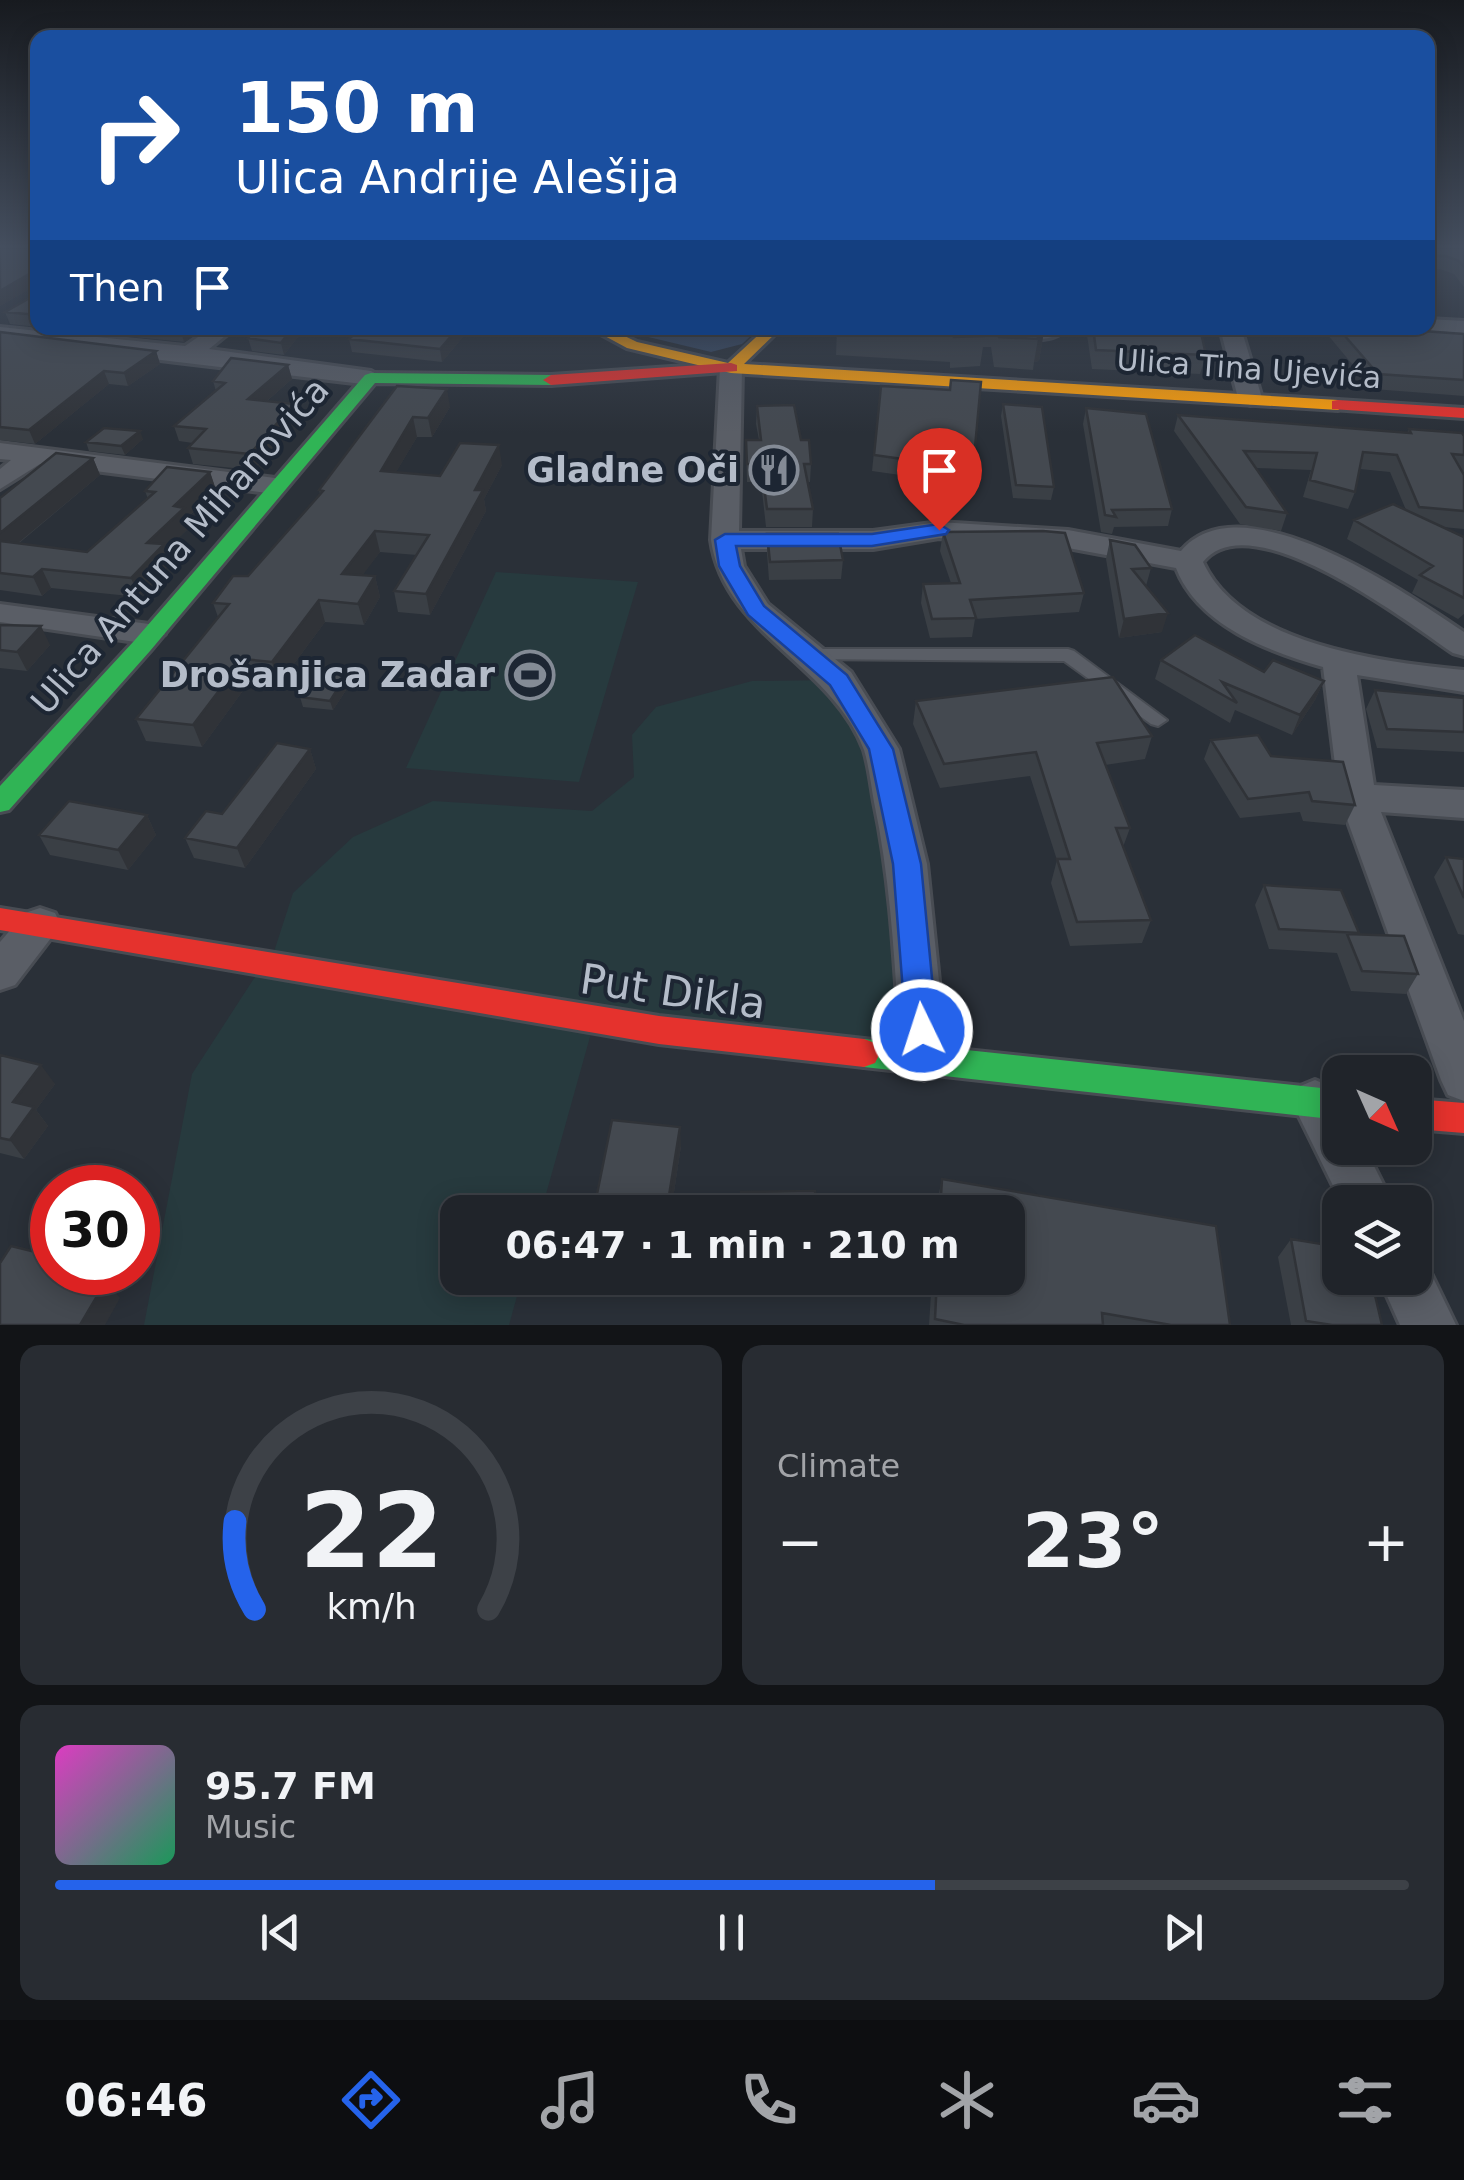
<!DOCTYPE html>
<html lang="en">
<head>
<meta charset="utf-8">
<style>
	body { margin:0; font-family:"DejaVu Sans",sans-serif; background:#282c32; color:#f1f3f6; height:100vh; display:flex; flex-direction:column; font-size:38px; white-space:nowrap }
	* { box-sizing:border-box; margin:0 }
	p { font-size:32px; color:#a2a4a8 }
	.icon { flex:none; width:55px; height:55px; fill:none; stroke:currentColor; stroke-width:2; stroke-linecap:round; stroke-linejoin:round }
	.map { position:relative; height:1325px; overflow:hidden }
	.drawer { display:flex; flex-direction:column; gap:20px; padding:20px; background:#121417; flex:1 }
	.drawer>* { flex:none }
	.banner { position:absolute; left:30px; top:30px; width:1405px; height:305px; border-radius:20px; box-shadow:0 5px 25px #0003,0 0 0 2px #3d4147; background:#1a4fa0; color:#fff; overflow:hidden }
	.needle { width:65px; rotate:135deg }
	.buttons { position:absolute; left:1322px; top:1055px; display:grid; gap:20px }
	.buttons a { display:grid; place-items:center; width:110px; height:110px; border-radius:20px; background:#20242a; box-shadow:0 5px 25px #0003,0 0 0 2px #3d4147; font-size:50px }
	.speed { position:absolute; left:30px; top:1165px; display:flex; gap:20px; font-size:50px; font-weight:700; text-align:center }
	.speed>* { display:grid; place-content:center; width:130px; height:130px; border-radius:50%; background:#20242a; box-shadow:0 5px 25px #0003,0 0 0 2px #3d4147; line-height:1 }
	.speed .limit { border:15px solid #d22; background:#fff; color:#111 }
	.pin { position:absolute; display:grid; place-items:center; width:85px; height:85px; color:#fff; margin:-102px -42px; border-radius:50% 50% 50% 0; rotate:-45deg; box-shadow:0 0 10px #0007 }
	.pin .icon { rotate:45deg }
	.me { position:absolute; width:110px; margin:-55px; rotate:356deg; stroke-linejoin:round; filter:drop-shadow(0 0 8px #0008) }
	.turn { display:flex; align-items:center; gap:35px; height:210px; padding:0 40px; font-size:45px }
	.turn .icon { width:130px; height:130px; stroke-width:2.5 }
	.turn b { display:block; font-size:70px; line-height:85px }
	.then { display:flex; align-items:center; height:95px; padding:0 40px; background:#0003; gap:20px; font-size:38px }
	.big { font-size:75px; font-weight:700; line-height:1.1 }
	.drawer .tile { flex:1; display:flex; flex-direction:column; justify-content:center; gap:15px; min-width:0; padding:0 35px; border-radius:20px; background:#282c32 }
	.drawer .dial { align-items:center; gap:0 }
	.dial svg { height:260px; overflow:visible; fill:none; stroke:#3d4147; stroke-width:7; stroke-linecap:round; text-anchor:middle }
	.dial text { fill:#f1f3f6; stroke:none }
	.song { display:flex; align-items:center; gap:30px }
	.cover { width:120px; height:120px; border-radius:15px; background:linear-gradient(135deg,hsl(310 70% 55%),hsl(150 70% 35%)) }
	.played { height:10px; border-radius:5px; background:linear-gradient(90deg,#2563eb 65%,#3d4147 65%) }
	.keys { display:flex; justify-content:space-around; direction:ltr }
	.heat { display:flex; justify-content:space-between; align-items:center; font-size:55px; direction:ltr }
	.drawer .tiles { flex:1; display:grid; gap:20px; grid-template-columns:1fr 1fr }
	.tile:last-child { grid-column:span 2 }
	.trip { position:absolute; left:440px; top:1195px; width:585px; height:100px; border-radius:20px; background:#20242a; box-shadow:0 5px 25px #0003,0 0 0 2px #3d4147; font-weight:700; line-height:100px; text-align:center }
	.dock { display:flex; height:160px; justify-content:space-around; align-items:center; background:#0d0e11; color:#a2a4a8 }
	.dock .icon { width:70px; height:70px }
	.dock .selected { color:#2563eb }
	.dock b { font-size:45px; color:#f1f3f6 }
	.map>svg:first-child { display:block }
	.green { fill:#273a3e }
	.water { fill:#384963 }
	.lines { fill:none; stroke-linecap:round; stroke-linejoin:round }
	.lane-casing { stroke:#484c53; stroke-width:4 }
	.street-casing { stroke:#484c53; stroke-width:6 }
	.fast-casing { stroke:#484c53; stroke-width:6 }
	.slow-casing { stroke:#484c53; stroke-width:6 }
	.jam-casing { stroke:#484c53; stroke-width:6 }
	.lane { fill:#5a5e66; fill-rule:evenodd }
	.street { fill:#5a5e66; fill-rule:evenodd }
	.fast { fill:#30b455; fill-rule:evenodd }
	.slow { fill:#ff9f0a; fill-rule:evenodd }
	.jam { fill:#e5322d; fill-rule:evenodd }
	.wall { fill:#3a3f45 }
	.shaded-wall { fill:#303338 }
	.building { fill:#444950; stroke:#303338; stroke-width:2.5 }
	.route { fill:#2563eb; stroke:#184099; stroke-width:2.5 }
	.labels { text-anchor:middle; stroke-width:8; stroke-linejoin:round; paint-order:stroke }
	.far-street-label { font-size:30px; fill:#b4bcc9; stroke:#1d2633 }
	.poi-label { font-size:35px; font-weight:bold; fill:#b4bcc9; stroke:#1d2633; text-anchor:end }
	.street-label { font-size:35px; fill:#b4bcc9; stroke:#1d2633 }
	.near-street-label { font-size:42px; fill:#b4bcc9; stroke:#1d2633 }
</style>
</head>
<body>
<div class="map">
<svg width="1464" height="1325" viewBox="0 0 1464 1325">
	<rect width="100%" height="100%" fill="#2a3038"/>
	<path class="green" d="M496 572 638 582 579 782 406 768Z
		M839 680 881 749 924 1059 595 1019 541 1212H458V1278H522L509 1325H144L192 1074 264 963 270 964 293 893 353 837 433 801 592 811 634 777 632 735 656 707 752 681Z"/>
	<path class="water" d="M611 328H759L742 344 711 352Z"/>
	<g class="lines">
		<g class="lane-casing">
			<path id="lane" d="M810 649H1068L1074 651 1167 720 1158 726 1151 724 1064 661 804 659 801 655 804 651Z"/>
		</g>
		<g class="street-casing">
			<path id="street" d="M1428 319 1464 321V333L1420 330 1428 328Z
				M0 327 185 346 211 328H235L209 349 371 371 383 378 371 385 0 341Z
				M969 328H1060L1061 333C1046 345 984 340 969 328Z
				M1220 328H1241L1262 398 1258 403 1250 405 1238 398Z
				M731 361 742 368 739 531H873L939 522 1068 530 1181 551C1242 478 1409 595 1464 632V656L1453 653C1410 624 1251 501 1203 562 1241 645 1382 662 1464 670V692L1357 675 1374 785 1464 790V818L1381 812 1464 1021V1101L1448 1095 1441 1080 1339 797 1323 667C1267 651 1198 625 1176 568L1068 548 939 538 873 549H741L744 566 768 604 851 672 899 749 927 864 947 1059 940 1073 924 1080 908 1073 901 1059C895 973 892 887 874 802 871 785 869 766 864 750 832 664 724 634 711 540L720 368Z
				M0 443 275 478 288 486 275 494 40 464 0 489V469L11 460 0 459Z
				M0 604 149 624 165 634 149 644 0 622Z
				M40 908 55 913 61 925 15 985 0 990V942L25 913Z
				M1315 1080 1332 1087 1340 1102V1148H1365L1392 1202H1341L1292 1102 1298 1087Z
				M1415 1256 1424 1259 1456 1325H1400L1379 1278H1415Z"/>
		</g>
		<g class="fast-casing">
			<path id="fast" d="M371 373 551 375 559 380 551 385 375 383 150 651 9 810 0 812V786L134 641 365 375Z
				M864 1039 1340 1090V1120L864 1067 853 1063 848 1053 853 1043Z"/>
		</g>
		<g class="slow-casing">
			<path id="slow" d="M590 328H608L637 342 728 363 766 328H781L744 364 1338 400 1346 405 1338 410 731 373 627 348Z"/>
		</g>
		<g class="jam-casing">
			<path id="jam" d="M731 363 737 365V371L551 385 543 380 551 375Z
				M1338 400 1464 408V418L1332 409V401Z
				M0 908 659 1016 864 1039 875 1043 880 1053 875 1063 864 1067 659 1044 0 930Z
				M1415 1099 1464 1103V1133L1415 1129Z"/>
		</g>
		<use href="#lane" class="lane"/>
		<use href="#street" class="street"/>
		<use href="#fast" class="fast"/>
		<use href="#slow" class="slow"/>
		<use href="#jam" class="jam"/>
	</g>
	<path class="wall" d="M0 248H38V327L10 324 5 312 35 295 36 285 0 306Z
		M1428 248H1464V287L1454 274 1440 269H1428Z
		M42 328H206L184 342Z
		M360 328H474L462 332 463 337 442 362 352 352 349 339Z
		M837 328H1044V331L1039 361 1034 362 1033 370 994 367 991 347H983L980 366 950 368V362L836 355Z
		M1086 328H1200L1206 355 1200 374 1092 369Z
		M1322 328H1394L1395 329 1464 334V396L1373 389Z
		M0 332 156 351 160 364 128 386 109 384 35 444 0 440Z
		M301 333 284 355 252 351 248 338Z
		M288 365 292 379 267 401 294 404 298 419 254 470 193 464 188 448 193 443 179 441 174 426 216 391 213 381Z
		M951 380 973 469 970 485 872 471 881 386 950 390Z
		M397 386 450 407 432 437H417L396 472 440 476 502 465 484 499 486 511 430 615 398 612 394 591 417 555 380 552 362 575 375 576 380 597 364 625 325 622 279 684 250 681 202 747 146 741 136 719 218 617 213 603 248 576 320 494 319 490Z
		M1003 404 1054 487 1051 500 1013 498 1001 416Z
		M757 406 801 440 811 464 810 482H808L813 509 812 527H766L761 482H747L746 440H759L756 424Z
		M1086 408 1172 509 1168 526 1114 527 1112 534 1101 532 1083 424Z
		M1178 415 1407 433 1409 429 1464 436V472H1463L1464 475V529L1443 527 1464 537V614L1458 619 1412 593 1418 580 1347 539 1354 520 1406 510 1390 472 1360 469 1355 492 1348 509 1303 497 1311 470 1256 468 1287 513 1281 531 1240 524 1174 431Z
		M143 439 125 455 89 451 86 442Z
		M93 458 100 475 18 544 87 552 148 499 145 491 210 472 216 490 188 517 191 526 166 550 171 563 139 597 51 588 42 596 0 590V498Z
		M943 532 1084 593 1079 612 975 619 972 637 930 638 921 603 923 584 951 583 940 551Z
		M767 534 843 560 841 579 769 580 767 553Z
		M1110 540 1151 568 1146 586 1162 632 1119 638 1106 559Z
		M0 625 50 645 27 671 0 668Z
		M1161 660 1264 672 1324 681 1315 700 1292 735 1235 710 1230 723 1155 679Z
		M352 681 333 710 303 707 300 697Z
		M1375 690 1464 698V752L1377 748 1366 709Z
		M916 701 1152 736 1145 759 1105 765 1130 828 1123 847 1151 920 1142 943 1070 946 1051 883 1057 860 1030 776 940 788 913 724Z
		M1211 740 1271 756 1355 805 1345 825 1303 821 1300 812 1240 818 1204 759Z
		M310 749 316 769 245 868 194 858 185 838 222 814Z
		M147 815 156 835 128 870 50 855 39 835Z
		M1446 857 1464 859V935L1458 934 1434 877Z
		M1264 885 1359 933 1418 974 1406 994 1351 991 1337 953 1269 949 1255 905Z
		M0 1055 55 1084 36 1110 48 1126 24 1159 0 1153Z
		M681 1146 671 1212H600L597 1194Z
		M942 1179 1230 1325H929L932 1278H1008V1212H935Z
		M1291 1239 1382 1325H1291L1278 1257Z
		M742 1278H819V1280L742 1281Z"/>
	<path class="shaded-wall" d="M31 273 36 285 0 306V291Z
		M183 328H206L184 342 180 329Z
		M292 328H313L301 333 284 355 281 343Z
		M451 328H474L462 332 463 337 442 362 440 349Z
		M1044 331 1039 361 1034 362 1038 339 1037 332Z
		M156 351 160 364 128 386 124 373Z
		M288 365 292 379 252 414 248 399Z
		M104 371 109 384 35 444 29 430Z
		M447 389 450 407 432 437 428 418Z
		M294 404 298 419 254 470 250 454Z
		M413 417 417 437 385 491 381 471Z
		M140 431 143 439 125 455 121 446Z
		M499 445 502 465 484 499 486 511 430 615 426 594 475 490Z
		M93 458 100 475 0 558V533Z
		M210 472 216 490 188 517 191 526 166 550 171 563 139 597 131 578 147 543 174 506Z
		M375 531 380 552 348 595 342 574Z
		M42 569 51 588 42 596 33 577Z
		M375 576 380 597 364 625 358 604Z
		M319 600 325 622 279 684 272 662Z
		M1168 613 1162 632 1119 638 1124 619Z
		M41 626 50 645 27 671 17 652Z
		M243 659 250 681 202 747 193 725Z
		M349 671 352 681 333 710 330 701Z
		M1324 681 1315 700 1292 735 1300 715Z
		M310 749 316 769 245 868 237 848Z
		M147 815 156 835 128 870 118 850Z
		M41 1065 55 1084 36 1110 48 1126 24 1159 10 1140 13 1102Z
		M680 1127 681 1146 671 1212H669L668 1202Z
		M106 1281 120 1298 105 1325H80Z"/>
	<path class="building" d="M0 248H38V315L5 312 35 295 37 276 31 273 0 291Z
		M1428 248H1464V267L1459 261 1446 256 1428 255Z
		M257 328H292L281 343 248 338Z
		M360 328H458L440 349 349 339Z
		M885 328H986L984 336 954 337V332Z
		M997 328H1044V331L1037 332 1038 339 999 337Z
		M1093 328H1200L1206 355 1096 350Z
		M1338 328H1394L1395 329 1464 334V380L1378 374Z
		M0 332 156 351 124 373 104 371 29 430 0 427Z
		M231 358 288 365 248 399 294 404 250 454 188 448 206 429 174 426 225 383 213 381Z
		M951 380 981 382 973 469 874 455 881 386 950 390Z
		M397 386 447 389 428 418 413 417 381 471 440 476 460 443 499 445 475 490H483L426 594 394 591 429 535 375 531 342 574 375 576 358 604 319 600 272 662 243 659 193 725 136 719 229 604 213 603 233 576H248L323 491 319 490Z
		M1003 404 1042 407 1054 487 1016 485Z
		M794 405 801 440H809L811 464H804L813 509H767L761 464H747L746 440H761L757 406Z
		M1086 408 1146 414 1172 509 1112 510 1116 517 1105 515Z
		M1178 415 1411 433 1409 429 1462 433 1464 436V455L1452 454 1464 475V511L1419 507 1397 455 1363 452 1355 492 1310 480 1317 453 1244 451 1287 513 1246 507Z
		M104 428 140 431 121 446 86 442Z
		M56 453 93 458 0 533V498Z
		M167 467 210 472 174 506 184 508 147 543 164 544 131 578 42 569 33 577 0 573V541L87 552 155 492 145 491Z
		M1393 504 1464 537V598L1420 575 1433 566 1354 520Z
		M1043 531 1065 533 1084 593 970 600 976 618 932 619 923 584 960 583 943 532Z
		M767 534H838L843 560 770 562Z
		M1110 540 1135 545 1151 568 1132 569 1168 613 1124 619Z
		M0 625 41 626 17 652 0 650Z
		M1195 635 1264 672 1273 660 1324 681 1300 715 1222 682 1237 703 1161 660Z
		M320 668 349 671 330 701 300 697Z
		M1113 677 1152 736 1097 743 1130 828H1116L1151 920 1077 922 1057 859H1070L1036 752 944 764 916 701Z
		M1375 690 1464 698V732L1387 729Z
		M1258 735 1271 756 1343 762 1355 805 1312 801 1309 792 1248 799 1211 740Z
		M277 743 310 749 237 848 185 838 206 811 222 814Z
		M69 801 147 815 118 850 39 835Z
		M1446 857 1464 859V898Z
		M1264 885 1341 890 1359 933 1279 929Z
		M1347 934 1404 936 1418 974 1362 971Z
		M0 1055 41 1065 13 1102 34 1107 10 1140 0 1138Z
		M612 1120 680 1127 668 1202 597 1194Z
		M942 1179 1216 1226 1230 1325H1171L1102 1313 1103 1325H964L935 1319 937 1278H1008V1212H940Z
		M815 1191 817 1212H741V1192Z
		M52 1233V1272H73L106 1281 80 1325H0V1263L11 1246 40 1253Z
		M1291 1239 1340 1247V1278H1371L1382 1325H1332L1306 1321Z"/>
	<linearGradient id="sky" x2="0" y2="1"><stop stop-color="#171a1f"/><stop offset="0.57" stop-color="#444e5e"/><stop offset="1" stop-color="#444e5e" stop-opacity="0"/></linearGradient>
	<rect width="1464" height="433" fill="url(#sky)"/>
	<path class="route" d="M939 524 949 530 946 534 872 546H736L740 566 764 606 847 675 893 749 921 864 937 1030 933 1040 922 1044 911 1040 906 1030 893 864 869 749 830 685 748 615 719 566 715 540 725 534H872Z"/>
	<defs>
		<g id="restaurant-ring" transform="scale(2.5)"><circle r="9.5" fill="#1d2633" stroke="#848b96" stroke-width="1.5"/><path d="M-5-6h1v4h1v-4h1v4h1v-4h1v5L-1.5 .5V6h-2V.5L-5-1ZM5-6V6H3V1.5H1.5Q1.5-4 5-6Z" fill="#848b96"/></g>
		<g id="stadium-ring" transform="scale(2.5)"><circle r="9.5" fill="#1d2633" stroke="#848b96" stroke-width="1.5"/><path d="M0-5a6.5 5 0 1 0 0 10a6.5 5 0 1 0 0-10ZM-3.5-1.8h7v3.6h-7Z" fill="#848b96"/></g>
	</defs>
	<g fill-rule="evenodd">
		<use href="#restaurant-ring" x="774" y="470"/>
		<use href="#stadium-ring" x="530" y="675"/>
	</g>
	<g class="labels">
		<g class="far-street-label">
			<text transform="translate(1249 369) rotate(4)" y="10">Ulica Tina Ujevića</text>
		</g>
		<g class="poi-label">
			<text x="739" y="482">Gladne Oči</text>
			<text x="495" y="687">Drošanjica Zadar</text>
		</g>
		<g class="street-label">
			<text transform="translate(180 546) rotate(-49)" y="12">Ulica Antuna Mihanovića</text>
		</g>
		<g class="near-street-label">
			<text transform="translate(673 991) rotate(8)" y="15">Put Dikla</text>
		</g>
	</g>
</svg>
<div class="buttons">
<a><svg class="needle" viewBox="-14 -14 28 28"><path d="M0-13l5 13h-10z" fill="#e53935"/><path d="M0 13l5-13h-10z" fill="#a2a4a8"/></svg></a>
<a><svg class="icon" aria-label="layers" viewBox="0 0 24 24"><path d="M12 4l9 5-9 5-9-5zM3 14l9 5 9-5"/></svg></a>
</div>
<div class="speed"><div class="limit">30</div></div>
<div class="pin" style="left:939px;top:530px;background:#d93025"><svg class="icon" aria-label="arrive" viewBox="0 0 24 24"><path d="M6 21V4h12l-3 4 3 4H6"/></svg></div>
<svg class="me" style="left:922px;top:1030px" viewBox="-20 -20 40 40"><circle r="17" fill="#2563eb" stroke="#fff" stroke-width="3"/><path d="M0-11L8 9 0 5-8 9z" fill="#fff"/></svg>
<div class="trip">06:47 · 1 min · 210 m</div>
<div class="banner">
<div class="turn"><svg class="icon" aria-label="right" viewBox="0 0 24 24"><path d="M7 20v-9h11M14 6l5 5-5 5"/></svg><div><b>150 m</b>Ulica Andrije Alešija</div></div>
<div class="then">Then<svg class="icon" aria-label="arrive" viewBox="0 0 24 24"><path d="M6 21V4h12l-3 4 3 4H6"/></svg></div>
</div>
</div>
<section class="drawer">
<div class="tiles">
<div class="tile dial"><svg viewBox="0 0 100 80">
<path d="M14 69A42 42 0 1 1 86 69"/>
<path d="M14 69A42 42 0 0 1 8 42" stroke="#2563eb"/>
<text x="50" y="56" font-size="32" font-weight="700">22</text>
<text x="50" y="72" font-size="11">km/h</text>
</svg></div>
<div class="tile"><p>Climate</p>
<div class="heat"><a>−</a><b class="big">23°</b><a>+</a></div>
</div>
<div class="tile">
<div class="song"><i class="cover"></i><div><b>95.7 FM</b><p>Music</p></div></div>
<div class="played"></div>
<div class="keys"><svg class="icon" aria-label="previous" viewBox="0 0 24 24"><path d="M18 5L8 12l10 7zM5 5v14"/></svg><svg class="icon" aria-label="pause" viewBox="0 0 24 24"><path d="M8 5v14M16 5v14"/></svg><svg class="icon" aria-label="next" viewBox="0 0 24 24"><path d="M6 5l10 7-10 7zM19 5v14"/></svg></div>
</div>
</div>
</section>
<nav class="dock">
<b>06:46</b>
<svg class="icon selected" aria-label="directions" viewBox="0 0 24 24"><path d="M12 3l9 9-9 9-9-9zM9 14v-3h6M13 9l2 2-2 2"/></svg>
<svg class="icon" aria-label="music" viewBox="0 0 24 24"><path d="M9 18V5l10-2v13"/><circle cx="6" cy="18" r="3"/><circle cx="16" cy="16" r="3"/></svg>
<svg class="icon" aria-label="phone" viewBox="0 0 24 24"><path d="M5 4h4l2 5-3 2q2 4 5 5l2-3 5 2v4C11 20 4 13 5 4z"/></svg>
<svg class="icon" aria-label="climate" viewBox="0 0 24 24"><path d="M12 3v18M4 7l16 10M4 17L20 7"/></svg>
<svg class="icon" aria-label="car" viewBox="0 0 24 24"><path d="M5 17H2v-5l4-1 3-4h7l3 4 3 1v5h-3M9 17h6M6 11h13"/><circle cx="7" cy="17" r="2"/><circle cx="17" cy="17" r="2"/></svg>
<svg class="icon" aria-label="filters" viewBox="0 0 24 24"><path d="M4 7h16M4 17h16"/><circle cx="9" cy="7" r="2"/><circle cx="15" cy="17" r="2"/></svg>
</nav>
</body>
</html>
